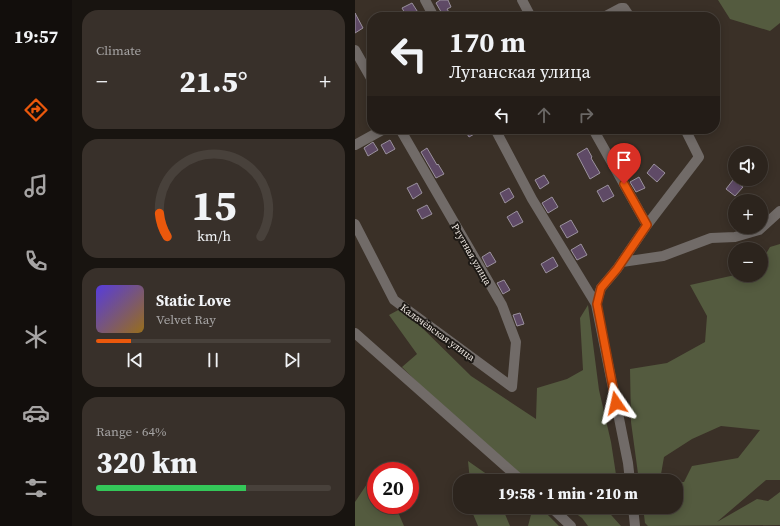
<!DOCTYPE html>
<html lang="en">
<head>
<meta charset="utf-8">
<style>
	body { margin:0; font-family:"Source Serif 4",serif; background:#38302a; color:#f1f3f6; height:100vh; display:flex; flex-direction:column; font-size:15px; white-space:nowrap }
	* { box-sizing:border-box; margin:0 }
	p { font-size:13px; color:#a6a4a4 }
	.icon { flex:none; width:22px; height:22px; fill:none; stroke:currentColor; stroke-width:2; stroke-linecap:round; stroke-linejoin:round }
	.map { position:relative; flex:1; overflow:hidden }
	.side { display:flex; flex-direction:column; gap:10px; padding:10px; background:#181410; width:283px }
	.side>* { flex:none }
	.banner { position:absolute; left:12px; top:12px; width:353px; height:122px; border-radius:16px; box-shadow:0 2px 10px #0003,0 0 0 1px #48413b; background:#2c241d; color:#f1f3f6; overflow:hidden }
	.buttons { position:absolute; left:373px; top:146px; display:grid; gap:8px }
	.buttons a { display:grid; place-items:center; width:40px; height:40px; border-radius:50%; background:#2c241d; box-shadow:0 2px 10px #0003,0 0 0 1px #48413b; font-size:20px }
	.speed { position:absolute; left:12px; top:462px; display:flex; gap:8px; font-size:20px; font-weight:700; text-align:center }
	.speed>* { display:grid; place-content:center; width:52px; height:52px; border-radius:50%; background:#2c241d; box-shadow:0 2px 10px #0003,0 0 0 1px #48413b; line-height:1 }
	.speed .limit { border:6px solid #d22; background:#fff; color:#111 }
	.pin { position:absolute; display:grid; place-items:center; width:34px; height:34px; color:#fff; margin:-41px -17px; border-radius:50% 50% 50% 0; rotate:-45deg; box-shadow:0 0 4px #0007 }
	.pin .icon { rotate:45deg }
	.me { position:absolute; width:44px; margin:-22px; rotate:349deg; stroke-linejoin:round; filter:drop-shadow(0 0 3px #0008) }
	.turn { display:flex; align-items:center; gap:14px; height:84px; padding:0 16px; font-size:18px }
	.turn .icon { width:52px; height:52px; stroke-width:2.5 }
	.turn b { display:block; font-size:28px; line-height:34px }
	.lanes { display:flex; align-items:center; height:38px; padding:0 16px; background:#0003; justify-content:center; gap:20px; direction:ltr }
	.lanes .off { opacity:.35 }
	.big { font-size:30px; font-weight:800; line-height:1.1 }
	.side .tile { flex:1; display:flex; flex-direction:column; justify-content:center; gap:6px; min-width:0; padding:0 14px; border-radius:16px; background:#38302a }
	.side .dial { align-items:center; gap:0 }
	.dial svg { height:104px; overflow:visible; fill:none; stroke:#48413b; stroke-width:7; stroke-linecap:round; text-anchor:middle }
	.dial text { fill:#f1f3f6; stroke:none }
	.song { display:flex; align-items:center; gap:12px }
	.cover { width:48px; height:48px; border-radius:6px; background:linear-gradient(135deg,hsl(250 70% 55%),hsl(40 70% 35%)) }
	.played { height:4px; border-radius:2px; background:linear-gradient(90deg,#ea580c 15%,#48413b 15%) }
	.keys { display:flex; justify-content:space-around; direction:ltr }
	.heat { display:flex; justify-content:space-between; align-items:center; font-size:22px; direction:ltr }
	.charge { height:6px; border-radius:3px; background:linear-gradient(90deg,#34c759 64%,#48413b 0) }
	.trip { position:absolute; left:98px; top:474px; width:230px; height:40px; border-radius:16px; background:#2c241d; box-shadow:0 2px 10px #0003,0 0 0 1px #48413b; font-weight:800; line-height:40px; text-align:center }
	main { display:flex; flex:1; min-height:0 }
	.dock { display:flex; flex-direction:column; width:72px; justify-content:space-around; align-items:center; background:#120e0c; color:#a6a4a4 }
	.dock .icon { width:28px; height:28px }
	.dock .selected { color:#ea580c }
	.dock b { font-size:18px; color:#f1f3f6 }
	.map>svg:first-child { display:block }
	.green { fill:#545b3f }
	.building { fill:#5f4a66; stroke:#9b929e }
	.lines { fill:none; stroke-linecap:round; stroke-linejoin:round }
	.minor { stroke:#716b68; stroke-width:10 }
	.route-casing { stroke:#983908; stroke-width:10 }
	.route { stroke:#ea580c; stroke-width:7 }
	.labels { text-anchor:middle; stroke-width:4; stroke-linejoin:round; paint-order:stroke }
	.street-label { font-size:10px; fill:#f1eae4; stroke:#1d1915 }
</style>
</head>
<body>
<main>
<nav class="dock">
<b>19:57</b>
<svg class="icon selected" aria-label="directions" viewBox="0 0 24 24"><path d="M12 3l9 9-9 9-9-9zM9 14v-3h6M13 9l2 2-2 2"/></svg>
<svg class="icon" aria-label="music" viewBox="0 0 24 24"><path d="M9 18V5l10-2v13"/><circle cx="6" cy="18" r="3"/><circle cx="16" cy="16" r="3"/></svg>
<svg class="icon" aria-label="phone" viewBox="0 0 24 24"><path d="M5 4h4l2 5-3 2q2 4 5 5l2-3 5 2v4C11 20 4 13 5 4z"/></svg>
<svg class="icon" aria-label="climate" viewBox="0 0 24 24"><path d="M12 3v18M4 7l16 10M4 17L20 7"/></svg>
<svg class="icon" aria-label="car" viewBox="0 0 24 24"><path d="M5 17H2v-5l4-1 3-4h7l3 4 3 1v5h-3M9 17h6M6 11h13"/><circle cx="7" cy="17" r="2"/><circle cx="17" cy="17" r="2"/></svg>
<svg class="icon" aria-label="filters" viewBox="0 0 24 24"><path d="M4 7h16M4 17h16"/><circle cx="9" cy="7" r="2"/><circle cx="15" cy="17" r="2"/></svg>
</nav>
<section class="side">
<div class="tile"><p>Climate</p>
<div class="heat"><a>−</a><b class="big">21.5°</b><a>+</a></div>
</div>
<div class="tile dial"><svg viewBox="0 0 100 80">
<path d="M14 69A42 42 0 1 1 86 69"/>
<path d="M14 69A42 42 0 0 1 8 51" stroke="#ea580c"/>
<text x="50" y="56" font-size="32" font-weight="700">15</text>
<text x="50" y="72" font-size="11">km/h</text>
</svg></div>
<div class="tile">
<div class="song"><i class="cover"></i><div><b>Static Love</b><p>Velvet Ray</p></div></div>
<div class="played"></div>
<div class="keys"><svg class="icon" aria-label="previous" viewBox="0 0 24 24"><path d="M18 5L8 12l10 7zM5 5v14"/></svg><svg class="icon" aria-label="pause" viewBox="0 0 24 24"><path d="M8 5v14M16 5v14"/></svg><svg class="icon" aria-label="next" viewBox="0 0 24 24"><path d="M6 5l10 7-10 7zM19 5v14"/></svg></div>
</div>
<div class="tile"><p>Range · 64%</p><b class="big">320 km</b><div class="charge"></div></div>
</section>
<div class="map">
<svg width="425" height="526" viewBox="0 0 425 526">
	<rect width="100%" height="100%" fill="#3a3027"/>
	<path class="green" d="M363 0H425V23L415 31 375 19Z
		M425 244V480H411L362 522 402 499 413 501 425 492V525L293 526 290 523 288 507H321V482H329L337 466 383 458 405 430 366 426 337 439 309 457 305 480 316 481H284L276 422 275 369 312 363 350 342 352 316 335 285 380 275H384L395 280 398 275H406V262L415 247Z
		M233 305 244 390 256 442 262 481H174L129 449 47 367 62 354 34 315 47 308 116 376 181 419 182 388 212 379 228 370 225 318Z
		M113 461 133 475 135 481H115Z
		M20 472H21V505H40L49 526H52H0V502Z
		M118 507H147L155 526H123L118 514Z
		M178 507 192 514 204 526H173Z
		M212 507H249L266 526H233L227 518Z"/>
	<path class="building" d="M85 0H93L96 7 92 9 97 17H89L81 3Z
		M57 3 64 14 59 17H52L47 8Z
		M0 13 8 28 0 33Z
		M109 129H128L114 137Z
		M35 140 40 149 31 154 26 145Z
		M18 142 23 150 13 156 9 148Z
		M72 148 82 165 83 164 89 174 81 178 66 152Z
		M232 148 237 157 236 158 245 173 235 179 222 154Z
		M299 164 310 173 302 182 292 173Z
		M189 175 194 183 185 189 180 180Z
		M284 177 290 188 281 192 275 182Z
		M378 180 388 187 380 196 371 189Z
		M62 183 67 193 58 199 52 188Z
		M253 185 259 196 248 202 242 191Z
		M154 188 159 197 150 203 145 193Z
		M197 197 203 207 193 213 187 203Z
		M72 205 77 214 67 219 62 210Z
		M162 211 168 222 158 227 152 217Z
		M216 220 223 232 212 238 205 226Z
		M226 244 232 255 222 260 216 250Z
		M135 252 141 262 132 267 127 257Z
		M198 257 203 266 191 273 186 264Z
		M149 280 155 290 148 294 142 283Z
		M165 313 169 324 162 326 158 315Z"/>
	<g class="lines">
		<path class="minor" d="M70 0 79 17
			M167 0 176 17
			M249 17 266 8H269L275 17
			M0 50 17 80
			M45 129 147 305 161 342 157 387
			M140 129 177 199 241 304
			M238 129 292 225
			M0 145 29 129
			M0 224 39 300 157 387
			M267 262 308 256 356 238 380 237 404 230 425 211
			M0 333 167 481
			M275 481 273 463 241 304 246 288 262 269 292 225 344 157 330 129
			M196 507 216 526
			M278 507 280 526"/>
	</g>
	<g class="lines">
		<g class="route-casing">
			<path id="route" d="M261 403 242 304 246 288 262 269 292 225 269 184"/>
		</g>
		<use href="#route" class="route"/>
	</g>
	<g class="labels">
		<g class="street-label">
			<text transform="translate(117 254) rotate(60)" y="4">Ртутная улица</text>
			<text transform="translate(83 332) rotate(36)" y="4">Калачёвская улица</text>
		</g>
	</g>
</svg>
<div class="buttons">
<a><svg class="icon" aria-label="sound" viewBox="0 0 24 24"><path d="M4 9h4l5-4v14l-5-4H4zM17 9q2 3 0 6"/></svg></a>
<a>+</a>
<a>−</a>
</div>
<div class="speed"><div class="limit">20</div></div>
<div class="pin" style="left:269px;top:184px;background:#d93025"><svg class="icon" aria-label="arrive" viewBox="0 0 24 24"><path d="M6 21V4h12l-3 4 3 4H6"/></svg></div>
<svg class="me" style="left:261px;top:403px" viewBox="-20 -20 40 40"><path d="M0-17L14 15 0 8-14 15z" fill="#ea580c" stroke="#fff" stroke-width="4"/></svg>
<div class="trip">19:58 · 1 min · 210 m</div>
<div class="banner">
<div class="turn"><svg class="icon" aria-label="left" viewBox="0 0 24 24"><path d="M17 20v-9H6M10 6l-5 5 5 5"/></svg><div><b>170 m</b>Луганская улица</div></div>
<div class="lanes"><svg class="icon" aria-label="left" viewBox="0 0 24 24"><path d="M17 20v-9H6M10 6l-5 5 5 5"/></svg><svg class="icon off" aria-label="ahead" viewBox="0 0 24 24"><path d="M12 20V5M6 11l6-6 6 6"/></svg><svg class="icon off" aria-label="right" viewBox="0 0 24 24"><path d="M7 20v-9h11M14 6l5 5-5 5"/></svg></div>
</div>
</div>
</main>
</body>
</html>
